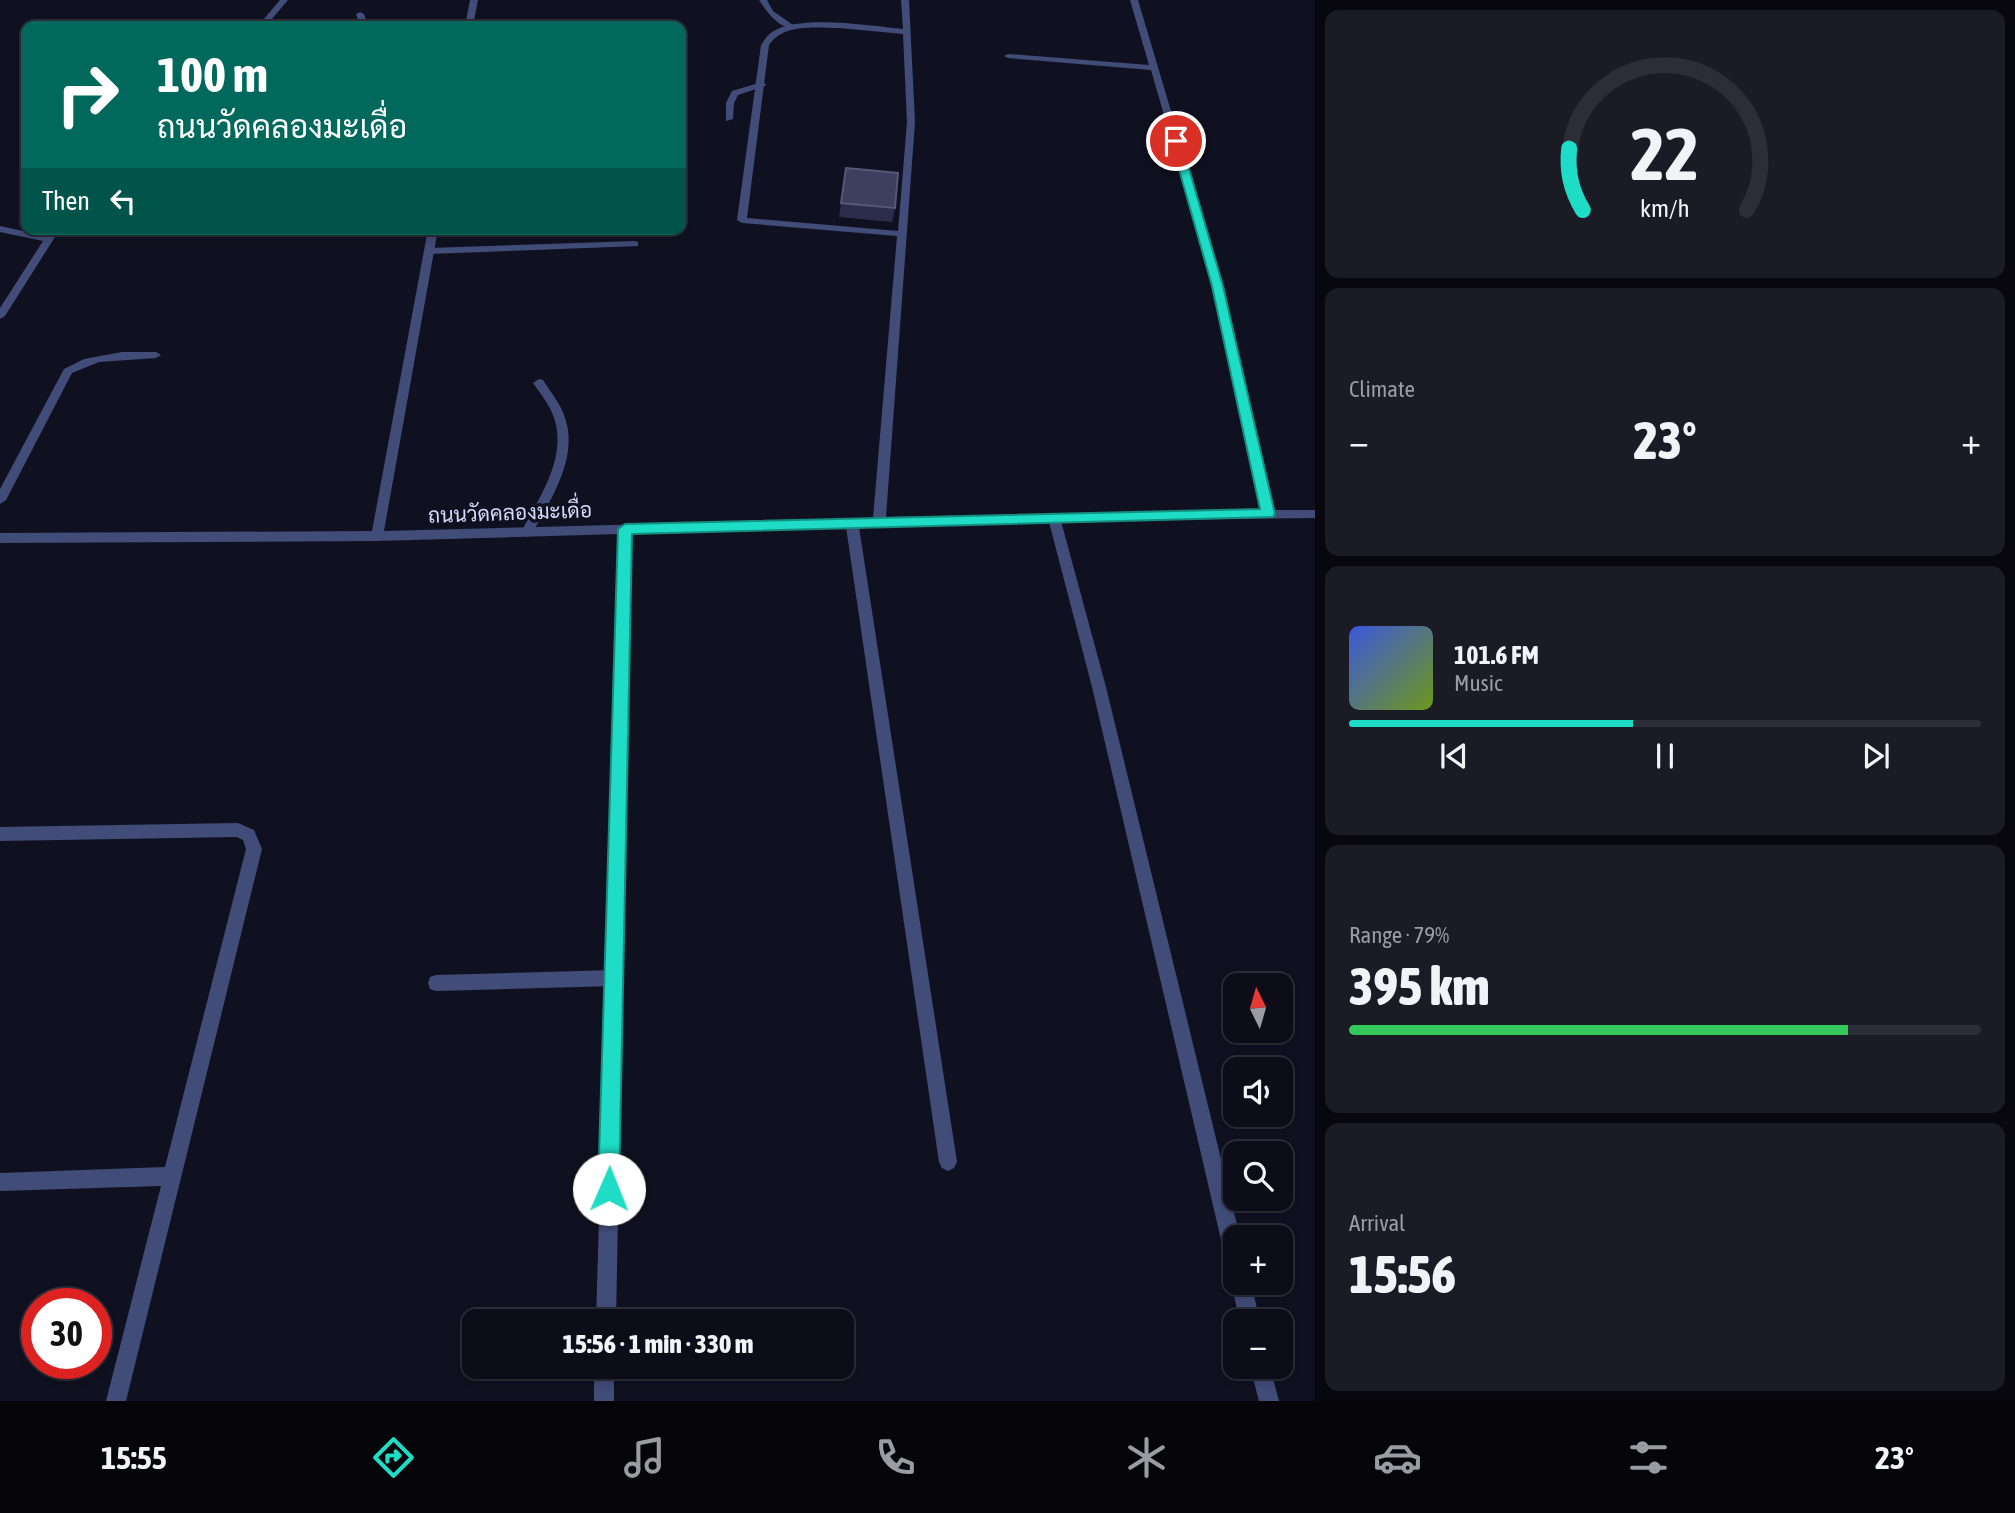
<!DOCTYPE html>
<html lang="en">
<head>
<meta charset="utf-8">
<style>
	body { margin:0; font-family:"Asap Condensed",Sarabun,sans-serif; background:#1a1b25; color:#f1f3f6; height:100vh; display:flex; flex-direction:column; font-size:26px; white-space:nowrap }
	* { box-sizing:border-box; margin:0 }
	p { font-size:23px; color:#9a9ca2 }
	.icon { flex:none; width:38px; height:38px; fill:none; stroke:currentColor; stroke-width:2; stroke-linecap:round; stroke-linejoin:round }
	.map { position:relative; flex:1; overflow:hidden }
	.sheet { display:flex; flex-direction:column; gap:10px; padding:10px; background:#07070d; width:700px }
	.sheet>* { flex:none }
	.guide { position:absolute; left:21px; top:21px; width:665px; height:214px; border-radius:14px; box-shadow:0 4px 10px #0003,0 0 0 2px #2c2d37; background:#00695c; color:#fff; overflow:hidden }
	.needle { width:46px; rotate:355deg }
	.tools { position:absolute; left:1223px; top:973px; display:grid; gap:14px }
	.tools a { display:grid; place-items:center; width:70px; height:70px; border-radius:14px; background:#0c0d18; box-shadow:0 4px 10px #0003,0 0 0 2px #2c2d37; font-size:35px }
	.speed { position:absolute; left:21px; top:1288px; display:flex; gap:14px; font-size:35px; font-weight:700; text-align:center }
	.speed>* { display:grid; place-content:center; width:91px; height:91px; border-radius:50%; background:#0c0d18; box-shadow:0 4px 10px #0003,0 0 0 2px #2c2d37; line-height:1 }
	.speed .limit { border:10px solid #d22; background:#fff; color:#111 }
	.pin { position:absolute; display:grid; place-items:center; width:60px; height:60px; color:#fff; margin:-30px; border:4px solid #fff; border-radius:50%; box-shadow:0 2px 7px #0007 }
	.me { position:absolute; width:77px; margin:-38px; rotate:1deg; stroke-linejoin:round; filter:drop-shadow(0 0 5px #0008) }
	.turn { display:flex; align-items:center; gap:24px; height:147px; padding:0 21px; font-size:32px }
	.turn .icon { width:91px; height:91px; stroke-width:2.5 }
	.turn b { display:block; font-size:49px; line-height:60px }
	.then { display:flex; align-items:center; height:66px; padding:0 21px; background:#0003; gap:14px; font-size:26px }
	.big { font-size:52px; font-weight:800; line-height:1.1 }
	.sheet .widget { flex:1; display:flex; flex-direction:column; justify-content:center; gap:10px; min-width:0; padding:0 24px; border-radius:14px; background:#1a1b25 }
	.sheet .dial { align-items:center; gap:0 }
	.dial svg { height:182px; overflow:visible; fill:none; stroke:#2c2d37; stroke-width:7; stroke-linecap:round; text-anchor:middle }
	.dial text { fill:#f1f3f6; stroke:none }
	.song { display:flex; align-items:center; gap:21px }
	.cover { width:84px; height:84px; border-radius:10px; background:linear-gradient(135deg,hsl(230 70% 55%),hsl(80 70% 35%)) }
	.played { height:7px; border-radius:4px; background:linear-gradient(90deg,#1edcc5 45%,#2c2d37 45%) }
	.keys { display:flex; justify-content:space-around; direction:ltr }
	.heat { display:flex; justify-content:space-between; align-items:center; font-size:38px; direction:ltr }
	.charge { height:10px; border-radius:5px; background:linear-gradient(90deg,#34c759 79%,#2c2d37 0) }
	.trip { position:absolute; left:462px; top:1309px; width:392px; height:70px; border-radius:14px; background:#0c0d18; box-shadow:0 4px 10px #0003,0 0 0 2px #2c2d37; font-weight:800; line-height:70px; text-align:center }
	.tabs { display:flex; height:112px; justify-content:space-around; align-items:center; background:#05050a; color:#9a9ca2 }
	.tabs .icon { width:49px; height:49px }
	.tabs .active { color:#1edcc5 }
	.tabs b { font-size:32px; color:#f1f3f6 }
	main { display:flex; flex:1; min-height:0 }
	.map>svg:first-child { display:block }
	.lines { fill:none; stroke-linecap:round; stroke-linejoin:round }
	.lane { fill:#414c79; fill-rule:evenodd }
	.street { fill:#414c79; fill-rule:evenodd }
	.wall { fill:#2c2c4c }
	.building { fill:#3e3f5f; stroke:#565777; stroke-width:2 }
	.route { fill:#1edcc5; stroke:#148f80; stroke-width:2 }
	.labels { text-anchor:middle; stroke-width:7; stroke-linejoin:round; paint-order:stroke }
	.street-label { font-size:21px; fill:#d5d9f9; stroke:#101120 }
</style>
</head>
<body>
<main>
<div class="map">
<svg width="1315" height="1401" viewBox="0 0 1315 1401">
	<rect width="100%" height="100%" fill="#101120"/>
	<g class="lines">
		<path class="lane" d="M280 0H288L266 26H258Z
			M759 0H767L773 11 793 25V29C778 27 767 12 759 0Z
			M360 12 364 14 368 26H360L356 14Z
			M762 82 766 84 765 86 738 95 734 103 733 119 726 121V103L732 91Z
			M0 226 46 236 50 229H60L5 316 0 319V308L43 241 0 232Z
			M635 241 638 242V246L429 254 424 251 429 248Z
			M122 352H156L161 355 156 358 99 362 72 373 6 500 0 504V489L64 369 84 359Z
			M539 379 543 380C551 393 561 404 565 418 579 458 550 501 531 535L527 537 521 532C539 498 569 456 553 415 549 404 540 393 533 383Z
			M614 970 620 972 622 978 620 984 614 986 436 991 430 989 428 983 430 977 436 975Z"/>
		<path class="street" d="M470 0H478L473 26H465Z
			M901 0H909L915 122 886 517 1261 510 1213 286 1151 70 1008 58 1004 56 1008 54 1149 65 1130 0H1138L1223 286 1273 510H1315V518L1061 521 1106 687 1240 1237H1236V1270L1229 1268 1226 1261 1092 687 1049 522 859 527 957 1162 954 1168 948 1171 942 1168 939 1162 846 527 631 533 616 1321H596L619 534 377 541 0 543V533L372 531 428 229H438L384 531 873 518 897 236 742 223 737 220 761 45C764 41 767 35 772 32 799 14 871 26 903 29ZM840 28 903 34 907 122 898 231 747 218 769 45C784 23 816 28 840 28Z
			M238 823 254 830 262 849 126 1401H106L161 1186 0 1191V1173L165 1167 246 849 243 840 237 837 0 841V827Z
			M1234 1276 1236 1283H1251L1260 1321H1240L1231 1283Z
			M594 1367H614V1401H594Z
			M1250 1367H1270L1279 1401H1259Z"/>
	</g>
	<path class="wall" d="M846 168 895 208 892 222 839 217Z"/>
	<path class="building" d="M846 168 898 173 895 208 841 203Z"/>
	<path class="route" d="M1176 138 1181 141 1223 286 1275 514 1273 517 632 534 619 1189 616 1197 609 1200 601 1197 598 1189 618 529 625 524 1260 509 1212 286 1171 141Z"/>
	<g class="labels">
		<g class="street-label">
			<text transform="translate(510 513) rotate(-2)" y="7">ถนนวัดคลองมะเดื่อ</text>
		</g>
	</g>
</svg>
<div class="tools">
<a><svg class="needle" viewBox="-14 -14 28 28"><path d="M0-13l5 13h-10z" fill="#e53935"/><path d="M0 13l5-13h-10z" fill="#9a9ca2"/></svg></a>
<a><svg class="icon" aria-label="sound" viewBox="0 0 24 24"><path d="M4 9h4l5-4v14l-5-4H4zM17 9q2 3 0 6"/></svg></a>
<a><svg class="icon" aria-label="search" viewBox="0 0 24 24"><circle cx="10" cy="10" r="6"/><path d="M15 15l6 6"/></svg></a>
<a>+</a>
<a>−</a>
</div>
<div class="speed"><div class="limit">30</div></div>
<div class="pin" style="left:1176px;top:141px;background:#d93025"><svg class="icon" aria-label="arrive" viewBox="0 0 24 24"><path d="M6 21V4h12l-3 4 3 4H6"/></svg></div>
<svg class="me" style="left:609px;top:1189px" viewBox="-20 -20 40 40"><circle r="19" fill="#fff"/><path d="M0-13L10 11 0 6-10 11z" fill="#1edcc5"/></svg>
<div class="trip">15:56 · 1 min · 330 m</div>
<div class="guide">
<div class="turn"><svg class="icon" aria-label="right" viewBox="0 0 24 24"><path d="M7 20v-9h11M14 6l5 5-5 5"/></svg><div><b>100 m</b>ถนนวัดคลองมะเดื่อ</div></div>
<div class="then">Then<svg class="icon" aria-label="left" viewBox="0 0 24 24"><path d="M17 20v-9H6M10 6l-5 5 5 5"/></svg></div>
</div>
</div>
<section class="sheet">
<div class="widget dial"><svg viewBox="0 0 100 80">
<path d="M14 69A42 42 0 1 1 86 69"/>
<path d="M14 69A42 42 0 0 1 8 42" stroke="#1edcc5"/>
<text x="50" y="56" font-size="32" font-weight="700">22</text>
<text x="50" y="72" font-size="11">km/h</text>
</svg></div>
<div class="widget"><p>Climate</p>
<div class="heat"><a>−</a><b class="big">23°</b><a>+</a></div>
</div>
<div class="widget">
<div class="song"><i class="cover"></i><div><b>101.6 FM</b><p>Music</p></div></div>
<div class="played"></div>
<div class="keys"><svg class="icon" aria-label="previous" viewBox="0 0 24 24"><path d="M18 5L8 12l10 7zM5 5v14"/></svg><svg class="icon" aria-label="pause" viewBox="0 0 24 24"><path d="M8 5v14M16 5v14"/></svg><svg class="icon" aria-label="next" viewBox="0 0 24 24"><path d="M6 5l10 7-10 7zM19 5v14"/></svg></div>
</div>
<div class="widget"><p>Range · 79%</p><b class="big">395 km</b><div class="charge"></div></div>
<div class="widget"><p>Arrival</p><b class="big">15:56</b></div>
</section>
</main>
<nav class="tabs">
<b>15:55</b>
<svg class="icon active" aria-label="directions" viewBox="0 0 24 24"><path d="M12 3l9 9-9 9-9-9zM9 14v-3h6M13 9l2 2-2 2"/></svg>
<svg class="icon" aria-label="music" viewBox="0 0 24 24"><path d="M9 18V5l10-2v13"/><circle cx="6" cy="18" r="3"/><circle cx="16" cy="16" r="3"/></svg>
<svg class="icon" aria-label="phone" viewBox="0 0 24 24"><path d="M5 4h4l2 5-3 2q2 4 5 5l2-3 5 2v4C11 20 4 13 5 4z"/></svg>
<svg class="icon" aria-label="climate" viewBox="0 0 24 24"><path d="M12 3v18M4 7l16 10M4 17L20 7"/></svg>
<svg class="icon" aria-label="car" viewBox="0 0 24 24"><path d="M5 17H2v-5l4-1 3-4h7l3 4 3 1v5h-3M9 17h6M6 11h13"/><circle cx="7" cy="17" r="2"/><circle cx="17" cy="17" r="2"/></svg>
<svg class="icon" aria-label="filters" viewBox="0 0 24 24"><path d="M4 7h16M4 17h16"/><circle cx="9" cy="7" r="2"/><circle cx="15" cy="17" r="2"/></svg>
<b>23°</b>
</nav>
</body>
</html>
